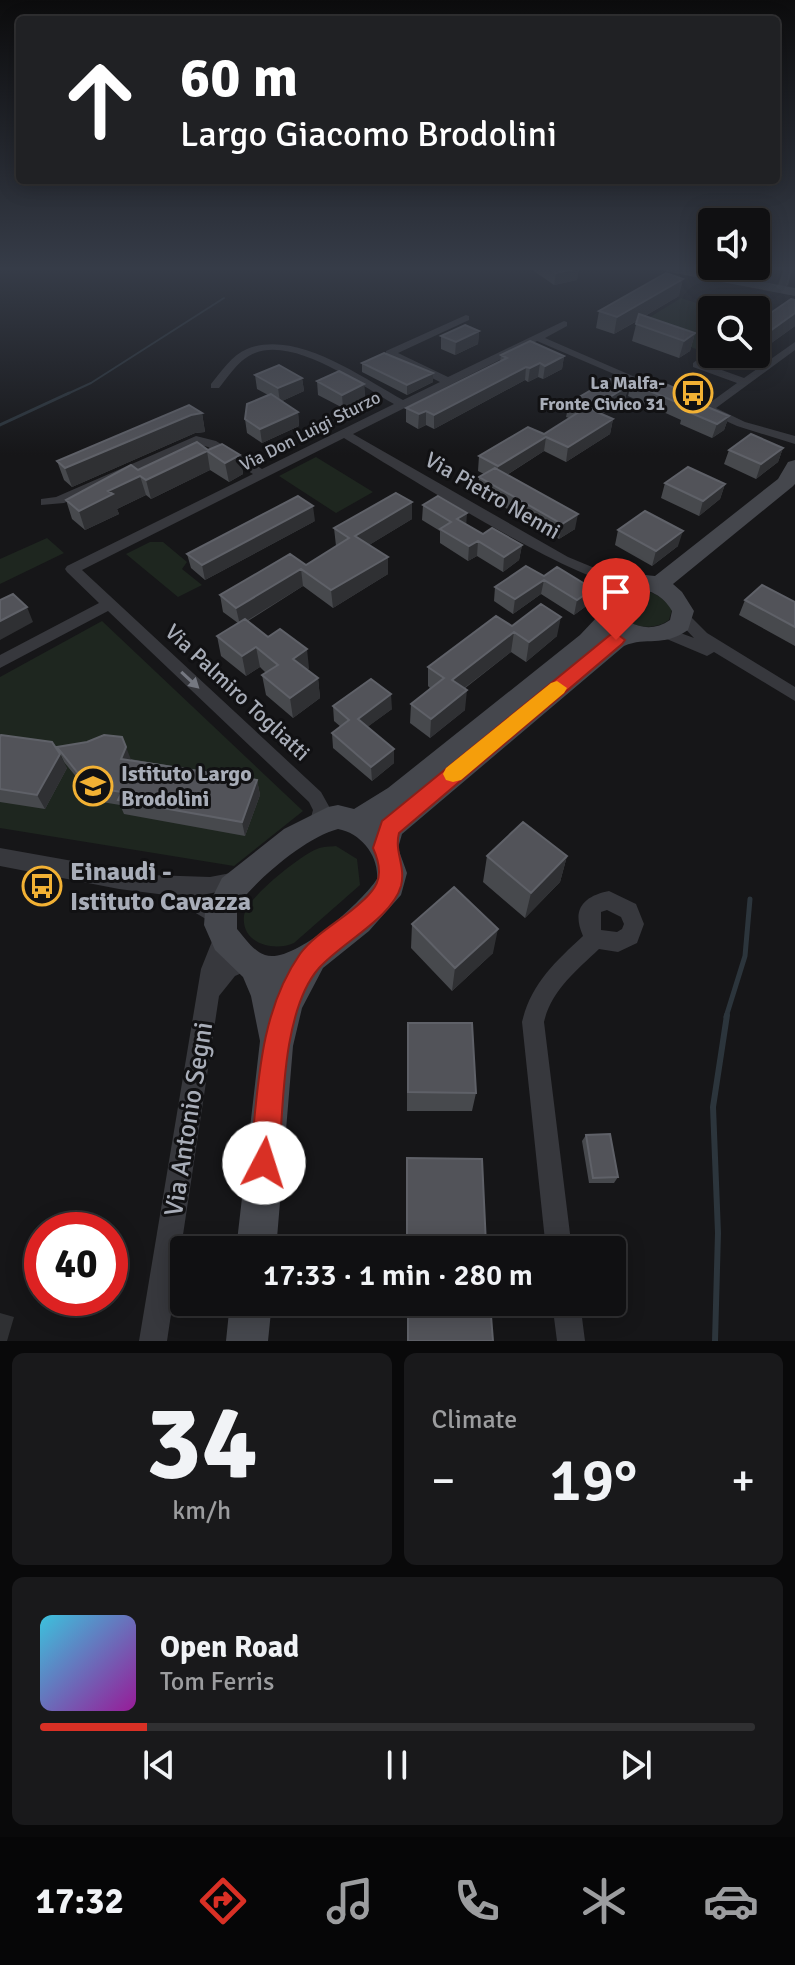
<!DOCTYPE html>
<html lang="en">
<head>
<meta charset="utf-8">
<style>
	body { margin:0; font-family:Signika,sans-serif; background:#19191b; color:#f1f3f6; height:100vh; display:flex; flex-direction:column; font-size:30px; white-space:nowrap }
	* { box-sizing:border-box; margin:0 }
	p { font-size:26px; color:#9c9d9f }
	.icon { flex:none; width:44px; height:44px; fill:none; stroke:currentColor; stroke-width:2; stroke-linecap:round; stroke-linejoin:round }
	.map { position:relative; height:1341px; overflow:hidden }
	.side { display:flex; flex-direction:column; gap:12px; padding:12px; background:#09090a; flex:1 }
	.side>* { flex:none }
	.banner { position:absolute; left:16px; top:16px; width:764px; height:168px; border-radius:8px; box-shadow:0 4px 20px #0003,0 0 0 2px #303032; background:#202124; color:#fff; overflow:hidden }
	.fabs { position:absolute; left:698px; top:208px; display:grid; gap:16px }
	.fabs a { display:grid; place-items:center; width:72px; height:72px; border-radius:8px; background:#101012; box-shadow:0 4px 20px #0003,0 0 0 2px #303032; font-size:40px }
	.speed { position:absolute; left:24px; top:1212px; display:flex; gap:16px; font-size:40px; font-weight:700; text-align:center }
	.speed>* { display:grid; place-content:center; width:104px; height:104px; border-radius:50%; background:#101012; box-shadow:0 4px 20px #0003,0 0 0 2px #303032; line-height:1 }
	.speed .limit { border:12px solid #d22; background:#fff; color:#111 }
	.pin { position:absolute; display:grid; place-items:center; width:68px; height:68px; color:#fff; margin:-82px -34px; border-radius:50% 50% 50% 0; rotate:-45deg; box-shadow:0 0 8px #0007 }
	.pin .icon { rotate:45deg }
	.me { position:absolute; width:88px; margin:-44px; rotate:5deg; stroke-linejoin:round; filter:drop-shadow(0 0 6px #0008) }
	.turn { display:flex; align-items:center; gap:28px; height:168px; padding:0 32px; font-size:36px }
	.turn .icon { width:104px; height:104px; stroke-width:2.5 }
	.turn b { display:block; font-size:56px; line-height:68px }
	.big { font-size:60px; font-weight:600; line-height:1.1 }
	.side .tile { flex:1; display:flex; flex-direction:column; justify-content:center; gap:12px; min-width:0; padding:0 28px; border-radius:12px; background:#19191b }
	.side .dial { align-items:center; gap:0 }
	.dial b { font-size:104px; line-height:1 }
	.song { display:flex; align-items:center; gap:24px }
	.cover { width:96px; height:96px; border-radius:12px; background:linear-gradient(135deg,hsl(190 70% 55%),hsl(300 70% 35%)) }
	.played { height:8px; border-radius:4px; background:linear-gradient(90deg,#d93025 15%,#303032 15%) }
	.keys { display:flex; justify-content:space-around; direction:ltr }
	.heat { display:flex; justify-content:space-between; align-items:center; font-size:44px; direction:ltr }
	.side .tiles { flex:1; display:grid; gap:12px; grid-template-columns:1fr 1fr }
	.tile:last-child { grid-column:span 2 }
	.trip { position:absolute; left:170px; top:1236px; width:456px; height:80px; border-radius:8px; background:#101012; box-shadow:0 4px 20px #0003,0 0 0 2px #303032; font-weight:600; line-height:80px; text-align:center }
	.tabs { display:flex; height:128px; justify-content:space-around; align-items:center; background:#060607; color:#9c9d9f }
	.tabs .icon { width:56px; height:56px }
	.tabs .on { color:#d93025 }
	.tabs b { font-size:36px; color:#f1f3f6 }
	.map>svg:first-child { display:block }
	.green { fill:#1e261f }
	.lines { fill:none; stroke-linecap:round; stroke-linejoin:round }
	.stream-far3 { stroke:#2c353c; stroke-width:2 }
	.stream-far2 { stroke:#2c353c; stroke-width:3 }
	.stream-far1 { stroke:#2c353c; stroke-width:5 }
	.stream { stroke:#2c353c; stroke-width:6 }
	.street { fill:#37383d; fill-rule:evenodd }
	.secondary { fill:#45474d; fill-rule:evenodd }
	.wall { fill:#47494d }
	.shaded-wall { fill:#2f3033 }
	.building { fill:#525359; stroke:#5f6168; stroke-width:2 }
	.oneway { fill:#757881 }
	.route { fill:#d93025; stroke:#8d1f18; stroke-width:2 }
	.slow { fill:#f59e0b }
	.labels { text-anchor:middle; stroke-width:6; stroke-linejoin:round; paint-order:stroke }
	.far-poi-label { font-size:18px; font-weight:bold; fill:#a8adb8; stroke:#111113; text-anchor:end }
	.far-street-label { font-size:18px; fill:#a8adb8; stroke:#111113 }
	.street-label { font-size:22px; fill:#a8adb8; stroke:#111113 }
	.poi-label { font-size:22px; font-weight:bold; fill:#a8adb8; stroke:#111113; text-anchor:start }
	.near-poi-label { font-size:26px; font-weight:bold; fill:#a8adb8; stroke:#111113; text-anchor:start }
	.near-street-label { font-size:26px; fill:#a8adb8; stroke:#111113 }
</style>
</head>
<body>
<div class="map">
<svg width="795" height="1341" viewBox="0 0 795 1341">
	<rect width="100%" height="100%" fill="#161618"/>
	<path class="green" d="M681 298 718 310H712V350L707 353 634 327Z
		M316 457 373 492 336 513 279 476Z
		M47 538 64 553 0 584V559Z
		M150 542H163L187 562 182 569 202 585 178 597 126 554Z
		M629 591C648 588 660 594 672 609L669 620C651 633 622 627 616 605L622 594Z
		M102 621 303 811 234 866 0 828V677Z
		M336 846 357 859 360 885 294 943C274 952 241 944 244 916 245 899 301 855 317 849 323 846 331 847 336 846Z"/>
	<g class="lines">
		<path class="stream-far3" d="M65 395 91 383 224 298"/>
		<path class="stream-far2" d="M0 425 69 393"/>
		<path class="stream-far1" d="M726 1017 745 956 750 899"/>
		<path class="stream" d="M715 1341 718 1233 713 1107 727 1015"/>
		<path class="street" d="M785 267H793L788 285 783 288 778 285Z
			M466 315 469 316V320L398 353 448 377 564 321 567 322V326L545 338 658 387 649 389 537 341 353 434 568 557 609 574 629 579 631 582 629 585C590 593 389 465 344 438L82 570 321 792 331 810 326 827 319 829 312 827 310 821 313 810 309 802 108 611 0 668V655L99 603 67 572 65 569 67 566 253 474 208 447 197 444 64 503 41 505V499L56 497 196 436 216 441 262 469 394 404C360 385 295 337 255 353 239 359 229 376 219 388H211V384C221 372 232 355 247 349 296 329 361 377 403 400L440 382 386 355V351Z
			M795 342V350L716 408 745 422 795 436V444L737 426 704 411V407L737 383 693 367V363L705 354H712L713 358 705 364 744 378Z
			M683 613 688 614 707 633 795 687V701L714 652 707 656 662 637 659 633 662 629 667 628 694 638 675 618Z
			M0 848 151 875 210 877 236 872 243 875 246 881 243 887 202 895 226 910 229 917 226 924 219 927 166 895 119 889 0 866Z
			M609 891 636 904 644 924 637 943 618 952 599 949C576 971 551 991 544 1022L572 1250H546L522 1022C531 984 555 962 583 936 571 909 584 896 609 891ZM607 910 621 917 624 924 622 929 617 932 601 930V912Z
			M224 926 231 929 234 936 224 959 245 951 253 954 256 961 253 968 235 976 219 996 167 1341H139L201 969 217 929Z
			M552 1302H580L585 1341H557Z"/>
		<path class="secondary" d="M657 267H684L795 288V296L664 271Z
			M795 460V484L792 487 673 584 682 592 694 611 688 630C662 648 647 636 624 646L402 834 398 848 407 873 401 895 369 931 323 968 302 1008 293 1046 276 1250H236L260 1041 251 996 243 977 215 950 204 925 205 912 222 878 284 829 328 807 338 805 354 809 388 788 580 635 597 617C582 594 607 577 629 574 638 573 647 576 655 576L778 479 788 462ZM631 588C649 589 663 595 672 611L670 620C650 634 628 626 614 608L615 597ZM338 829C361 833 379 856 377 879 362 902 293 965 265 955 253 951 245 938 237 929V906C256 880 306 837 338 829Z
			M230 1302H272L268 1341H226Z"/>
	</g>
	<path class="wall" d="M535 267H577L579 268 577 280 554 285 534 271Z
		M679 296 645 316 695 333 690 351 679 358 632 341 637 321 614 334 596 328 599 311Z
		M795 300V326L742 364 725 358 727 354H756Z
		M479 331 478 344 455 355 441 349V336Z
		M501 355 564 356 562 369 543 379 538 377 528 382 525 380 434 429 426 425 418 429 406 422V408L500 362Z
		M362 363 433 373V382L407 395 362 372Z
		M255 375 302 378 304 391 282 401 298 412 299 426 262 443 247 433 245 419 268 395 257 389Z
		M317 381 364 384 365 398 343 408 318 395Z
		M631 383 703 400 702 404 729 416 724 430 712 438 680 424 681 420 628 396Z
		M628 386 625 400 601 414 613 419 610 434 566 462 544 451 507 475 575 529 559 539 478 492 479 477 484 474 478 471 479 456 544 434 569 418 566 417 569 403Z
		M202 413 205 432 195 433 72 487 64 480 57 461Z
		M783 448 778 462 756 479 724 464 729 450Z
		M208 450 240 455 243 474 229 482 210 470 151 499 146 495 117 509 119 514 85 530 72 519 66 500 138 470Z
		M665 483 725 484 720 499 699 516 661 498Z
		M412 502V519L369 545 388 557V574L333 608 303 586 248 621 309 668 307 670 318 678 320 698 293 718 266 695 262 675 266 673 260 667 246 676 221 656 217 636 238 623 223 612 220 595 306 565 336 546 334 528Z
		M423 505 466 524 483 534 522 545 519 560 503 572 477 556 468 561 440 543V531L422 520Z
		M315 521 205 580 191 568 187 554Z
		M618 530 678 546 652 566 615 545Z
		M526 566 589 604 574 615 541 594 513 614 494 601 495 587Z
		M745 600 795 602V646L739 615Z
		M512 626 557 636 526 662 511 652 464 689 465 710 430 738 410 723 411 704 430 688 428 686V667Z
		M333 706 392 709 367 727 394 763 372 781 333 748 332 733 341 727 334 721Z
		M0 737 67 768 45 809 0 802Z
		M57 747 257 780 260 795 245 836 124 814 120 805 96 801 64 762Z
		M487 856H567L560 882 525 918 483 882Z
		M412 924 493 953 452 991 411 948Z
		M407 1044 476 1093 472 1111H407Z
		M586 1135 618 1177 614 1183H589L582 1141Z
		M407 1174 486 1245 484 1250H406Z"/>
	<path class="shaded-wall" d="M579 268 577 280 554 285 556 273Z
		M683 279 679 296 614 334 617 317Z
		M795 313V326L742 364 745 354H756V341Z
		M479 331 478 344 455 355 456 342Z
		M695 333 690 351 679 358 684 341Z
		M564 356 562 369 543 379 545 366Z
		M540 363 538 377 528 382 530 368Z
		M526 367 525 380 434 429V415Z
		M433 373V382L407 395V385Z
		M302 378 304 391 280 402 278 388Z
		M364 384 365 398 343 408 342 395Z
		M628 386 625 400 587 423 590 409Z
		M426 411V425L418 429 419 414Z
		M298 412 299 426 262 443 260 429Z
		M202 413 205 432 195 433 72 487 65 468 191 415Z
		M729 416 724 430 712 438 717 424Z
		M613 419 610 434 566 462 568 447Z
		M546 437 544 451 497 481 498 466Z
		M783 448 778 462 756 479 761 464Z
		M207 451 210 470 151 499 146 480Z
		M240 455 243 474 229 482 225 463Z
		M140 476 146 495 117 509 119 514 85 530 79 511 108 491Z
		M725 484 720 499 699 516 703 501Z
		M412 502V519L356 553 355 536Z
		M313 506 315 521 205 580 202 565Z
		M467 513 466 528 457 519Z
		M578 514 575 529 559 539 562 524Z
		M683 531 678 546 652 566 656 551Z
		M478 541 477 556 468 561 469 546Z
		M522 545 519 560 503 572 504 557Z
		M388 557V574L333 608 331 590Z
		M301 569 303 586 240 625 236 608Z
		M544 580 541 594 513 614 515 599Z
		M593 589 589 604 574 615 577 600Z
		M27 607 33 622 0 640V621Z
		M561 617 557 636 526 662 529 642Z
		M514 632 511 652 450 699 452 680Z
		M256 647 260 667 246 676 242 656Z
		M307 649 309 668 295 678 293 659Z
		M318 678 320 698 293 718 290 698Z
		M467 690 465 710 430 738 431 719Z
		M391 694 392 709 358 734V719Z
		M126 747 132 762 121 759Z
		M394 749V763L372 781 371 767Z
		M60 754 67 768 45 809 37 795Z
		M257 780 260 795 245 836 242 822Z
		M567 856 560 882 525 918 531 893Z
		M498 929 493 953 452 991 455 968Z
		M0 1313 14 1317 7 1341H0Z"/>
	<path class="building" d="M547 267H577L579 268 556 273Z
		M666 273 683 279 617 317 599 311Z
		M791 299 795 300V313L756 341V323Z
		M639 314 695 333 684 341 636 324Z
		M465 325 479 331 456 342 441 336Z
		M530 341 564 356 545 366 540 363 530 368 526 367 434 415 426 411 419 414 406 408 507 358 501 355Z
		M384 353 433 373 407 385 362 363Z
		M279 365 302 378 278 388 255 375Z
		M339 371 364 384 342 395 317 381Z
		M644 375 703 400 698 403 729 416 717 424 684 410 688 407 631 383Z
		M610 379 628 386 590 409 613 419 568 447 546 437 498 466 479 456 528 427 544 434 582 410 569 403Z
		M271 394 298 412 260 429 245 419 247 404Z
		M189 405 202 413 191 415 65 468 57 461Z
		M751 434 783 448 761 464 729 450Z
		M197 442 208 450 222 444 240 455 225 463 207 451 146 480 140 476 108 491 113 494 79 511 66 500 131 465 138 470Z
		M688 467 725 484 703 501 665 483Z
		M495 468 578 514 562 524 479 477Z
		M396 493 412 502 355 536 388 557 331 590 301 569 236 608 220 595 290 554 306 565 349 538 334 528Z
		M298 496 313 506 202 565 187 554Z
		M438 496 467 513 457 519 483 534 492 528 522 545 504 557 478 541 469 546 440 529 451 522 423 505Z
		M645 511 683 531 656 551 618 530Z
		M526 566 544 576 557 567 593 589 577 600 544 580 515 599 495 587Z
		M762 585 795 602V627L745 600Z
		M13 594 27 607 0 621V600Z
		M541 604 561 617 529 642 514 632 452 680 467 690 431 719 411 704 444 678 428 667 496 616 512 626Z
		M245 619 268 637 280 629 307 649 293 659 318 678 290 698 262 675 278 665 256 647 242 656 217 636Z
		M371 679 391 694 358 719 394 749 371 767 332 733 349 720 333 706Z
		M1 735 52 742 60 754 37 795 0 789V737Z
		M104 735 122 737 126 747 121 759 257 780 242 822 118 800 122 792 89 787 57 747 87 742Z
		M523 822 567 856 531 893 487 856Z
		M454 887 498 929 455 968 412 924Z
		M408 1023H472L476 1093 408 1092Z
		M610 1134 618 1177 593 1178 586 1135Z
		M407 1158 482 1159 486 1245H407Z
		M408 1315 491 1316 493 1341H408Z"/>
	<defs><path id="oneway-solid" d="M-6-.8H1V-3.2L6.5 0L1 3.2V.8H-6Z" transform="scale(2)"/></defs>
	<use class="oneway" href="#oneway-solid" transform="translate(190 680) rotate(43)"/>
	<linearGradient id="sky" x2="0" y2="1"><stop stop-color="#0c0c0d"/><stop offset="0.59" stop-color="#363c48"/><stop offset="1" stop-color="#363c48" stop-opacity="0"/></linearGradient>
	<rect width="795" height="455" fill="url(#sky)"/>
	<path class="route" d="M616 633 625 640 622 644 399 833C394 852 406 866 401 886 392 918 341 943 319 968 282 1010 283 1108 279 1163L274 1173 264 1177 254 1173 250 1163C258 1092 258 1014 300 954 312 937 336 923 352 910 376 890 387 879 373 848L382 821 610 635Z"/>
	<path class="slow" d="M557 681 567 688 564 693 461 780 453 782 446 780 443 774 446 768 551 683Z"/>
	<defs>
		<g id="bus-ring" transform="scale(2)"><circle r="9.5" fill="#111113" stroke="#f2b134" stroke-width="1.5"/><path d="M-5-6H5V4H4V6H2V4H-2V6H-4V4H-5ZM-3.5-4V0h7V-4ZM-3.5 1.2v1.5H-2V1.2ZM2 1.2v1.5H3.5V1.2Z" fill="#f2b134"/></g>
		<g id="school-ring" transform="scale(2)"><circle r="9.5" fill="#111113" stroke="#f2b134" stroke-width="1.5"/><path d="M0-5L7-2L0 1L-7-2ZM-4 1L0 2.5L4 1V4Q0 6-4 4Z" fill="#f2b134"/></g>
	</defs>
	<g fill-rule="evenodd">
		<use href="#bus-ring" x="693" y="393"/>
		<use href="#school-ring" x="93" y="786"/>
		<use href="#bus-ring" x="42" y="886"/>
	</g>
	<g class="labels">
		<g class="far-poi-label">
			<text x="665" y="389">La Malfa-<tspan x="665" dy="21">Fronte Civico 31</tspan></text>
		</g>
		<g class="far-street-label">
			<text transform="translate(310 431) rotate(-27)" y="6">Via Don Luigi Sturzo</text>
		</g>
		<g class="street-label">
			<text transform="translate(493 495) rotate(30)" y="8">Via Pietro Nenni</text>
			<text transform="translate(238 692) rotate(43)" y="8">Via Palmiro Togliatti</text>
		</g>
		<g class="poi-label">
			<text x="121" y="781">Istituto Largo<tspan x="121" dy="25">Brodolini</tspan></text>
		</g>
		<g class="near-poi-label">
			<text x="70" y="880">Einaudi -<tspan x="70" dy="30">Istituto Cavazza</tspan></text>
		</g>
		<g class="near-street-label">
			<text transform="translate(188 1119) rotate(-81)" y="9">Via Antonio Segni</text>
		</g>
	</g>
</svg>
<div class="fabs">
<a><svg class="icon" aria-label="sound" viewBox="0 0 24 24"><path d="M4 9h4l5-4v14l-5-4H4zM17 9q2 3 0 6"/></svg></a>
<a><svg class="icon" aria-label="search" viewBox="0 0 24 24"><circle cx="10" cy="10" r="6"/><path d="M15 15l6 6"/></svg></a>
</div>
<div class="speed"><div class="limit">40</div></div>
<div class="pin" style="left:616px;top:640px;background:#d93025"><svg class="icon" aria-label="arrive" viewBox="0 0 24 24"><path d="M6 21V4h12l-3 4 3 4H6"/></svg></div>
<svg class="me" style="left:264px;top:1163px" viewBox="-20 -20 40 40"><circle r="19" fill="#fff"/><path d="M0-13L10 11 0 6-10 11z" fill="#d93025"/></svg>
<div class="trip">17:33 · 1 min · 280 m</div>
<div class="banner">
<div class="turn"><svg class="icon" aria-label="ahead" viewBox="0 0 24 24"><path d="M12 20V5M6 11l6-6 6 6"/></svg><div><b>60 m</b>Largo Giacomo Brodolini</div></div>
</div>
</div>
<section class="side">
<div class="tiles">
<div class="tile dial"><b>34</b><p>km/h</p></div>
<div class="tile"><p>Climate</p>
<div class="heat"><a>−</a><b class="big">19°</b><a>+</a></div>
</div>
<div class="tile">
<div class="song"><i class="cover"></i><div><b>Open Road</b><p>Tom Ferris</p></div></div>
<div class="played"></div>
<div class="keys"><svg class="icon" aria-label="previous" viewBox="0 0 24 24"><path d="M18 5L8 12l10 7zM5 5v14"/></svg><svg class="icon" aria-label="pause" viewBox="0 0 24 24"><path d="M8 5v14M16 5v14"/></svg><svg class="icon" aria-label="next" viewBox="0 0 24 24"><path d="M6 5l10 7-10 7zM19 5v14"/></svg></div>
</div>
</div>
</section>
<nav class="tabs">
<b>17:32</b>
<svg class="icon on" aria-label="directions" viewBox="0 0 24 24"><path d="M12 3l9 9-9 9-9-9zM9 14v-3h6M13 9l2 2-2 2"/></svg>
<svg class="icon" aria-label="music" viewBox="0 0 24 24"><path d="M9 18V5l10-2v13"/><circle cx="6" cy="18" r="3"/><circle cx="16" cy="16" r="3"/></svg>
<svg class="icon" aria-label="phone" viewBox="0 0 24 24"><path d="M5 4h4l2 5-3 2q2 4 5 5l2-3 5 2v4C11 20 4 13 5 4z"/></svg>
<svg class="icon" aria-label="climate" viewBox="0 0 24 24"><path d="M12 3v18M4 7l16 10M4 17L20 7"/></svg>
<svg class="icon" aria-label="car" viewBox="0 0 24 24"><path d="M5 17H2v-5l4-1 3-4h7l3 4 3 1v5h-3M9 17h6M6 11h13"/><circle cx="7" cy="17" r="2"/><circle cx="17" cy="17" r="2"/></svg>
</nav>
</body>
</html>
